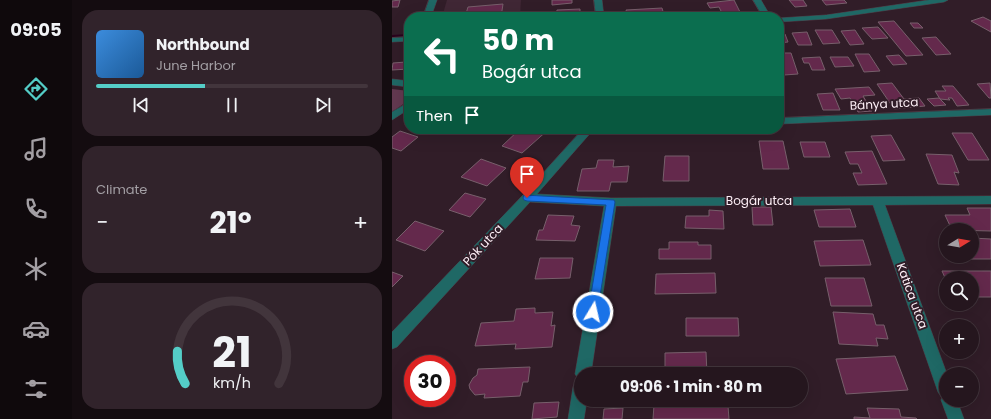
<!DOCTYPE html>
<html lang="en">
<head>
<meta charset="utf-8">
<style>
	body { margin:0; font-family:Poppins,sans-serif; background:#31232b; color:#f1f3f6; height:100vh; display:flex; flex-direction:column; font-size:15px; white-space:nowrap }
	* { box-sizing:border-box; margin:0 }
	p { font-size:13px; color:#a39fa4 }
	.icon { flex:none; width:22px; height:22px; fill:none; stroke:currentColor; stroke-width:2; stroke-linecap:round; stroke-linejoin:round }
	.map { position:relative; flex:1; overflow:hidden }
	.drawer { display:flex; flex-direction:column; gap:10px; padding:10px; background:#140c10; width:320px }
	.drawer>* { flex:none }
	.guide { position:absolute; left:12px; top:12px; width:380px; height:122px; border-radius:16px; box-shadow:0 4px 16px #0002,0 0 0 1px #42353c; background:#0b6e4f; color:#fff; overflow:hidden }
	.needle { width:26px; rotate:79deg }
	.buttons { position:absolute; left:547px; top:223px; display:grid; gap:8px }
	.buttons a { display:grid; place-items:center; width:40px; height:40px; border-radius:50%; background:#25161e; box-shadow:0 4px 16px #0002,0 0 0 1px #42353c; font-size:20px }
	.speed { position:absolute; left:12px; top:355px; display:flex; gap:8px; font-size:20px; font-weight:700; text-align:center }
	.speed>* { display:grid; place-content:center; width:52px; height:52px; border-radius:50%; background:#25161e; box-shadow:0 4px 16px #0002,0 0 0 1px #42353c; line-height:1 }
	.speed .limit { border:6px solid #d22; background:#fff; color:#111 }
	.pin { position:absolute; display:grid; place-items:center; width:34px; height:34px; color:#fff; margin:-41px -17px; border-radius:50% 50% 50% 0; rotate:-45deg; box-shadow:0 0 4px #0007 }
	.pin .icon { rotate:45deg }
	.me { position:absolute; width:44px; margin:-22px; rotate:9deg; stroke-linejoin:round; filter:drop-shadow(0 0 3px #0008) }
	.turn { display:flex; align-items:center; gap:14px; height:84px; padding:0 12px; font-size:18px }
	.turn .icon { width:52px; height:52px; stroke-width:2.5 }
	.turn b { display:block; font-size:28px; line-height:34px }
	.then { display:flex; align-items:center; height:38px; padding:0 12px; background:#0003; gap:8px; font-size:15px }
	.big { font-size:30px; font-weight:700; line-height:1.1 }
	.drawer .tile { flex:1; display:flex; flex-direction:column; justify-content:center; gap:6px; min-width:0; padding:0 14px; border-radius:16px; background:#31232b }
	.drawer .dial { align-items:center; gap:0 }
	.dial svg { height:104px; overflow:visible; fill:none; stroke:#42353c; stroke-width:7; stroke-linecap:round; text-anchor:middle }
	.dial text { fill:#f1f3f6; stroke:none }
	.song { display:flex; align-items:center; gap:12px }
	.cover { width:48px; height:48px; border-radius:6px; background:linear-gradient(135deg,hsl(210 70% 55%),hsl(210 70% 35%)) }
	.played { height:4px; border-radius:2px; background:linear-gradient(90deg,#54cdc7 40%,#42353c 40%) }
	.keys { display:flex; justify-content:space-around; direction:ltr }
	.heat { display:flex; justify-content:space-between; align-items:center; font-size:22px; direction:ltr }
	.trip { position:absolute; left:182px; top:367px; width:234px; height:40px; border-radius:20px; background:#25161e; box-shadow:0 4px 16px #0002,0 0 0 1px #42353c; font-weight:700; line-height:40px; text-align:center }
	main { display:flex; flex:1; min-height:0 }
	.dock { display:flex; flex-direction:column; width:72px; justify-content:space-around; align-items:center; background:#0f090c; color:#a39fa4 }
	.dock .icon { width:28px; height:28px }
	.dock .active { color:#54cdc7 }
	.dock b { font-size:18px; color:#f1f3f6 }
	.map>svg:first-child { display:block }
	.built { fill:#402735 }
	.green { fill:#633950 }
	.lines { fill:none; stroke-linecap:round; stroke-linejoin:round }
	.stream { fill:#2b021d; fill-rule:evenodd }
	.building { fill:#64294c; stroke:#775f6b }
	.minor-casing { stroke:#4e3b45; stroke-width:1 }
	.minor { fill:#1f6865; fill-rule:evenodd }
	.route { fill:#1a73e8; stroke:#114b97 }
	.labels { text-anchor:middle; stroke-width:4; stroke-linejoin:round; paint-order:stroke }
	.street-label { font-size:12px; fill:#fef0f7; stroke:#311d28 }
</style>
</head>
<body>
<main>
<nav class="dock">
<b>09:05</b>
<svg class="icon active" aria-label="directions" viewBox="0 0 24 24"><path d="M12 3l9 9-9 9-9-9zM9 14v-3h6M13 9l2 2-2 2"/></svg>
<svg class="icon" aria-label="music" viewBox="0 0 24 24"><path d="M9 18V5l10-2v13"/><circle cx="6" cy="18" r="3"/><circle cx="16" cy="16" r="3"/></svg>
<svg class="icon" aria-label="phone" viewBox="0 0 24 24"><path d="M5 4h4l2 5-3 2q2 4 5 5l2-3 5 2v4C11 20 4 13 5 4z"/></svg>
<svg class="icon" aria-label="climate" viewBox="0 0 24 24"><path d="M12 3v18M4 7l16 10M4 17L20 7"/></svg>
<svg class="icon" aria-label="car" viewBox="0 0 24 24"><path d="M5 17H2v-5l4-1 3-4h7l3 4 3 1v5h-3M9 17h6M6 11h13"/><circle cx="7" cy="17" r="2"/><circle cx="17" cy="17" r="2"/></svg>
<svg class="icon" aria-label="filters" viewBox="0 0 24 24"><path d="M4 7h16M4 17h16"/><circle cx="9" cy="7" r="2"/><circle cx="15" cy="17" r="2"/></svg>
</nav>
<section class="drawer">
<div class="tile">
<div class="song"><i class="cover"></i><div><b>Northbound</b><p>June Harbor</p></div></div>
<div class="played"></div>
<div class="keys"><svg class="icon" aria-label="previous" viewBox="0 0 24 24"><path d="M18 5L8 12l10 7zM5 5v14"/></svg><svg class="icon" aria-label="pause" viewBox="0 0 24 24"><path d="M8 5v14M16 5v14"/></svg><svg class="icon" aria-label="next" viewBox="0 0 24 24"><path d="M6 5l10 7-10 7zM19 5v14"/></svg></div>
</div>
<div class="tile"><p>Climate</p>
<div class="heat"><a>−</a><b class="big">21°</b><a>+</a></div>
</div>
<div class="tile dial"><svg viewBox="0 0 100 80">
<path d="M14 69A42 42 0 1 1 86 69"/>
<path d="M14 69A42 42 0 0 1 8 44" stroke="#54cdc7"/>
<text x="50" y="56" font-size="32" font-weight="700">21</text>
<text x="50" y="72" font-size="11">km/h</text>
</svg></div>
</section>
<div class="map">
<svg width="599" height="419" viewBox="0 0 599 419">
	<rect width="100%" height="100%" fill="#311d28"/>
	<path class="built" d="M55 0H129L128 17H50Z"/>
	<path class="green" d="M0 89 17 91V100L0 112Z"/>
	<g class="lines">
		<path class="stream" d="M17 34V36L0 37V35Z"/>
	</g>
	<path class="building" d="M8 0 6 7H0V1Z
		M160 0H180V3L160 5Z
		M342 0 348 12 330 13 327 7 318 8 315 3Z
		M397 0H411L415 6 403 7Z
		M430 0H452L455 3 434 5Z
		M111 4 109 17H73L76 7Z
		M270 8 272 15 250 17H236L234 10Z
		M188 9V17H164L165 10Z
		M591 17 599 21V32L579 21Z
		M502 21 531 55 514 56 486 22Z
		M518 23H526L531 28H522Z
		M486 27 496 38 480 39 470 28Z
		M423 30H440L448 43 431 44Z
		M463 30 472 44 458 45 449 31Z
		M415 32 420 45H406L400 33Z
		M387 33 393 34 396 42 387 43Z
		M544 37 559 54 544 55 530 38Z
		M387 53H399L406 74 392 75Z
		M463 54H477L488 71 472 72Z
		M507 55 515 64 501 65 494 56Z
		M428 57 433 70H420L417 63H412L410 58Z
		M438 57H456L462 66 443 67Z
		M14 62 13 64H17V69L0 70 1 63Z
		M500 83 512 99 527 98 533 106 502 109 485 84Z
		M598 83 599 98H597L585 84Z
		M550 86H561L577 105 565 106 560 98H556L558 100 548 99 543 91H554Z
		M477 87 483 95 471 96 480 111 466 112 458 98 449 99 443 89Z
		M441 93 448 110H431L425 94Z
		M547 98 554 105 542 106 535 99Z
		M128 129H157L130 153 110 146Z
		M8 131 26 137 9 151 0 148V137Z
		M560 133H580L597 160H576Z
		M499 135 513 160 491 161 479 136Z
		M367 141H391L397 169H371Z
		M408 142H433L438 157H412Z
		M480 151 495 184 466 185 461 173H470L466 164H458L453 152Z
		M534 154 560 155 567 173 562 172 567 185 546 184Z
		M273 156H297V181H271Z
		M89 159 114 168 95 186 69 177Z
		M206 160H222L221 167 237 166 235 182H219L217 191H185L190 169 204 168Z
		M73 193 94 199 78 217 57 210Z
		M360 207H379L381 225H361Z
		M575 208H599V231L560 230 553 215H578Z
		M458 209 464 227H427L422 210Z
		M317 210 331 211 332 229 293 228 294 216H317Z
		M156 215 182 216 179 225 188 226 183 241 144 240 147 230H151Z
		M23 221 52 231 33 251 4 240Z
		M580 238 599 239V259H570L568 256H580Z
		M471 240 479 265 428 266 422 241Z
		M277 242H306V245H319V259H267V249H277Z
		M148 258H181L178 278 143 279Z
		M550 271H599V297H580V278H554V280Z
		M0 272 11 276 0 287Z
		M323 273 324 293 263 294 264 274Z
		M433 278H472L480 306H439Z
		M143 308V313L161 312 159 326 163 325 160 347 123 349 124 344 83 346 89 323 122 321 124 309Z
		M441 312 481 314 484 325H492L496 339 484 338 486 346 447 344Z
		M294 318H346L347 336H294Z
		M314 352 315 374H273V353Z
		M503 356 516 390 454 394 444 359Z
		M138 367 136 382H131L128 396 92 398 93 394 83 395 78 389 77 385 81 378 85 375 86 369Z
		M167 402 165 417 140 419 142 403Z
		M262 405 336 406 337 419H261Z
		M231 408 230 419H211L212 409Z
		M475 408 507 409 509 417 524 418 525 419H462V417L478 418Z"/>
	<g class="lines">
		<g class="minor-casing">
			<path id="minor" d="M37 0H45L39 17H31Z
				M202 0H210L212 17H204Z
				M361 0H369L379 17H371Z
				M537 0H556L552 2 434 19 387 22V18L434 15Z
				M17 37V41L0 42V38Z
				M0 79 17 81V87L0 85Z
				M17 102V109L0 120V112Z
				M599 109V115L387 124V118Z
				M191 129H202L145 194 219 198 599 196V204L493 205 555 374H554V400H565L572 419H556L549 400 550 398 546 392 481 205 224 206 199 374H189V400H195L192 419H176L181 387 183 382 187 380 183 374 212 206 138 202 5 347 0 349V332L131 195Z"/>
		</g>
		<use href="#minor" class="minor"/>
	</g>
	<path class="route" d="M132 195 222 200 223 202 205 315 201 316 197 315 196 312 214 205 135 201 132 200 131 198Z"/>
	<g class="labels">
		<g class="street-label">
			<text transform="translate(492 104) rotate(-3)" y="4">Bánya utca</text>
			<text x="367" y="205">Bogár utca</text>
			<text transform="translate(91 245) rotate(-47)" y="4">Pók utca</text>
			<text transform="translate(520 296) rotate(70)" y="4">Katica utca</text>
		</g>
	</g>
</svg>
<div class="buttons">
<a><svg class="needle" viewBox="-14 -14 28 28"><path d="M0-13l5 13h-10z" fill="#e53935"/><path d="M0 13l5-13h-10z" fill="#a39fa4"/></svg></a>
<a><svg class="icon" aria-label="search" viewBox="0 0 24 24"><circle cx="10" cy="10" r="6"/><path d="M15 15l6 6"/></svg></a>
<a>+</a>
<a>−</a>
</div>
<div class="speed"><div class="limit">30</div></div>
<div class="pin" style="left:135px;top:198px;background:#d93025"><svg class="icon" aria-label="arrive" viewBox="0 0 24 24"><path d="M6 21V4h12l-3 4 3 4H6"/></svg></div>
<svg class="me" style="left:201px;top:312px" viewBox="-20 -20 40 40"><circle r="17" fill="#1a73e8" stroke="#fff" stroke-width="3"/><path d="M0-11L8 9 0 5-8 9z" fill="#fff"/></svg>
<div class="trip">09:06 · 1 min · 80 m</div>
<div class="guide">
<div class="turn"><svg class="icon" aria-label="left" viewBox="0 0 24 24"><path d="M17 20v-9H6M10 6l-5 5 5 5"/></svg><div><b>50 m</b>Bogár utca</div></div>
<div class="then">Then<svg class="icon" aria-label="arrive" viewBox="0 0 24 24"><path d="M6 21V4h12l-3 4 3 4H6"/></svg></div>
</div>
</div>
</main>
</body>
</html>
